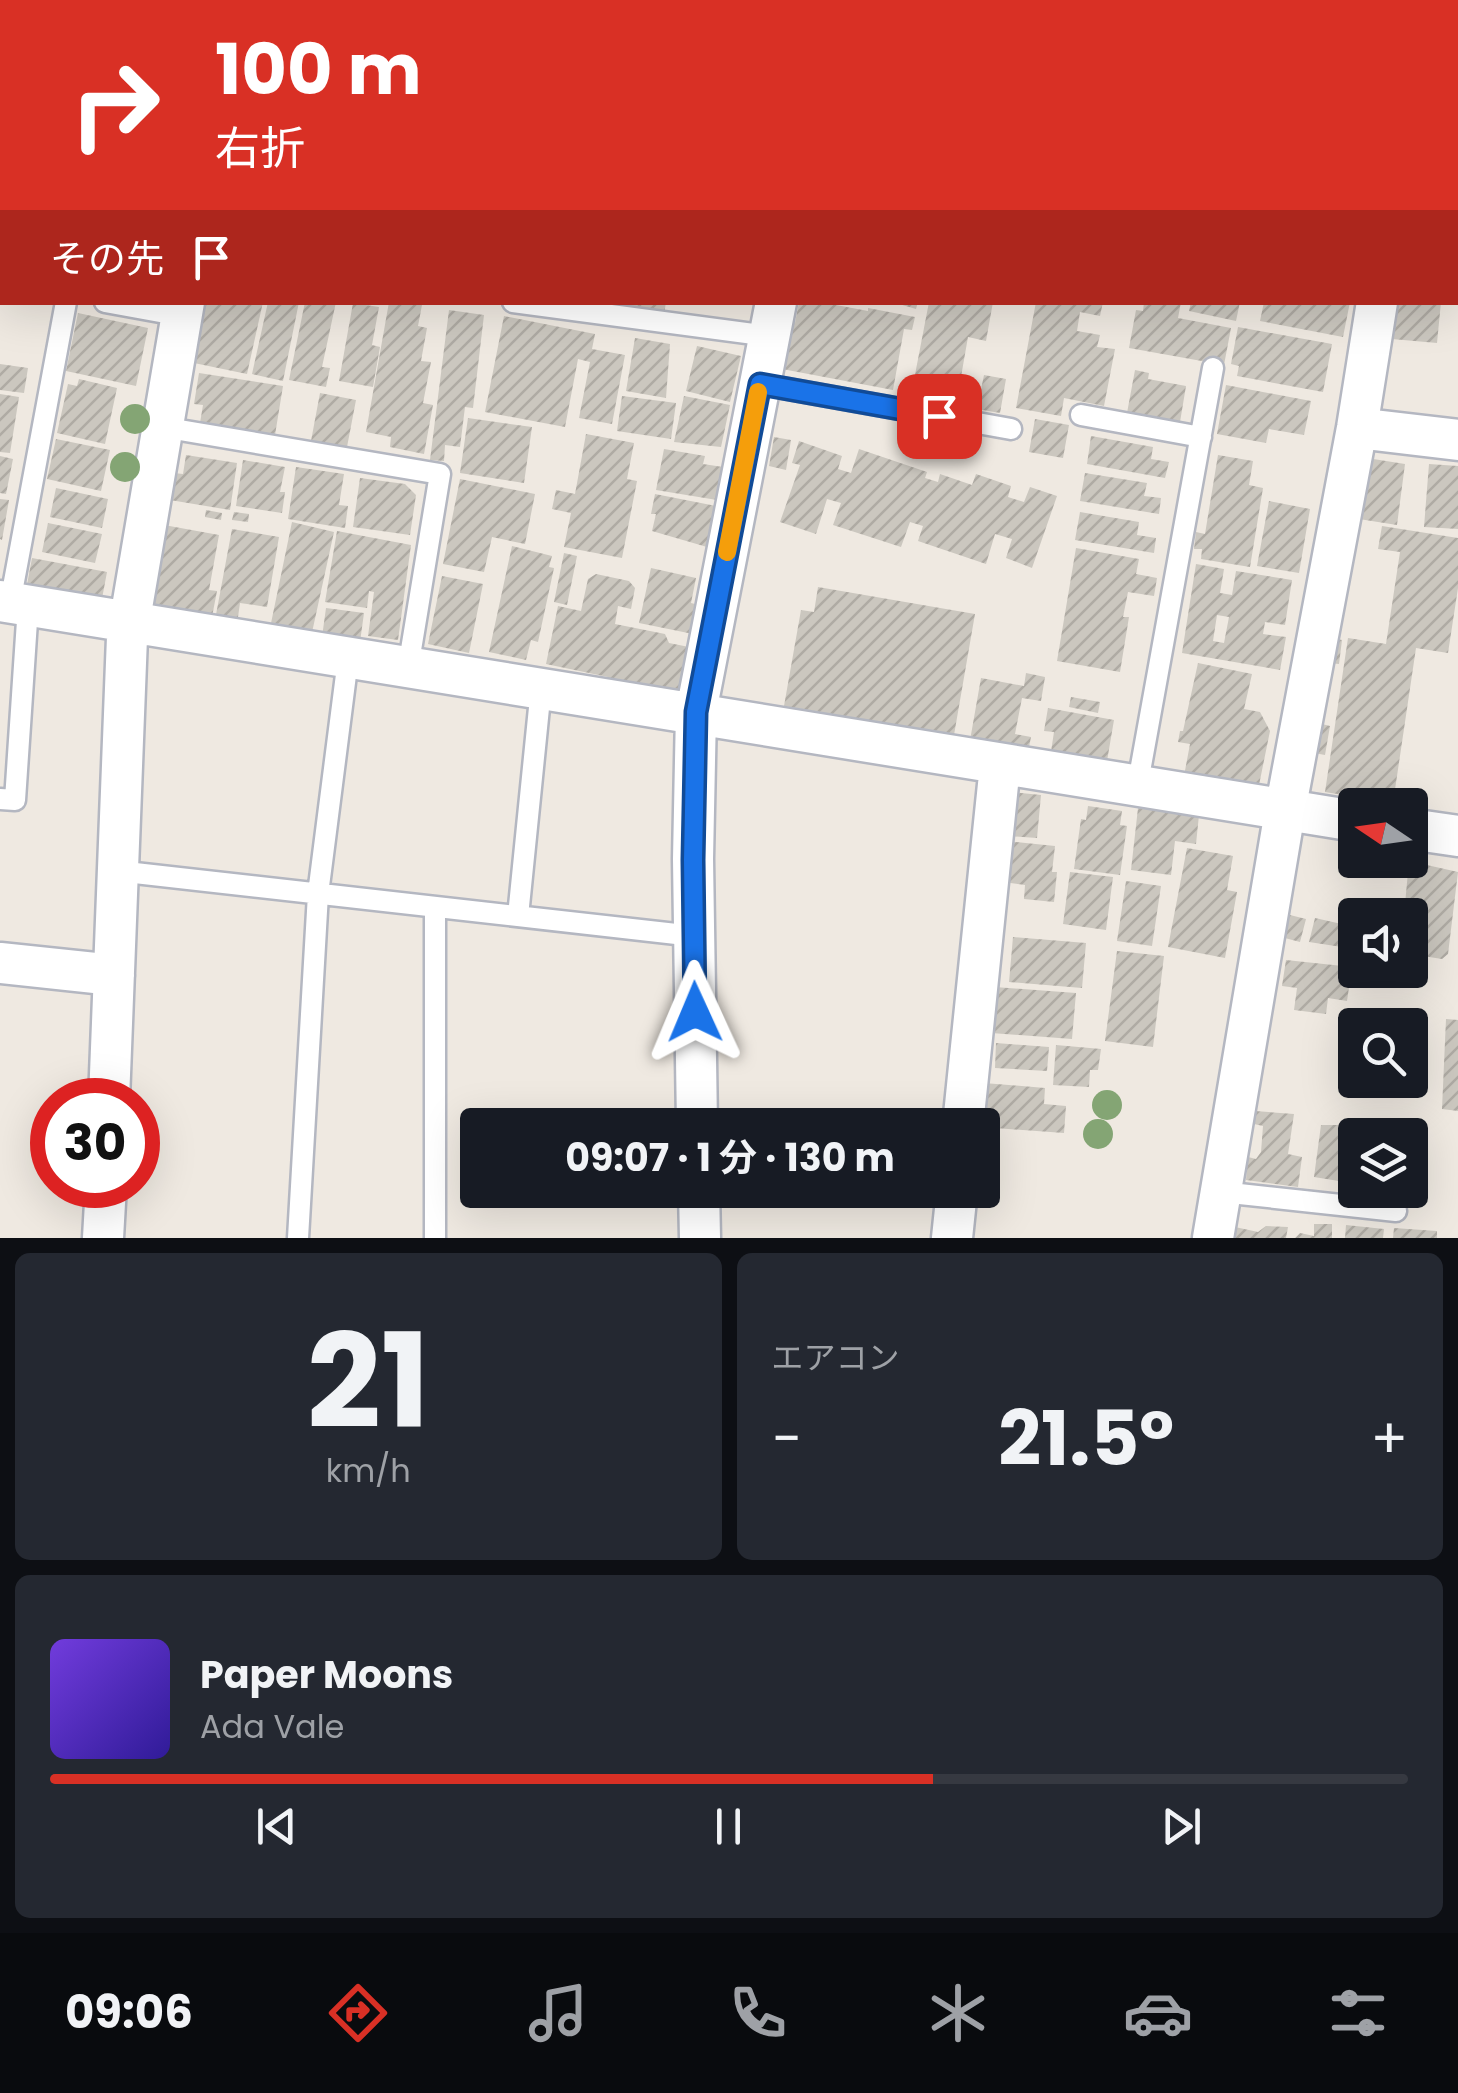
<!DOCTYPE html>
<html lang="ja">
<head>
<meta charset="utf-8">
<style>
	body { margin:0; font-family:Poppins,"Noto Sans JP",sans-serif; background:#242831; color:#f1f3f6; height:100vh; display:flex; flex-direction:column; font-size:38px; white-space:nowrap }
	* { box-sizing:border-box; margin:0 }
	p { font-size:32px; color:#9ea1a6 }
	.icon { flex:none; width:55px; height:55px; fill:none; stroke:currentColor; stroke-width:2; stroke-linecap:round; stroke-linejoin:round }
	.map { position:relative; height:1238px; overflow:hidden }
	.panel { display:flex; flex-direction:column; gap:15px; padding:15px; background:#0d0f14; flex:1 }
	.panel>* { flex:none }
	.guide { position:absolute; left:0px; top:0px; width:1460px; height:305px; box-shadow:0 10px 40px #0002; background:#d93025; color:#fff; overflow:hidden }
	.needle { width:65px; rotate:283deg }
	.tools { position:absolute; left:1338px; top:788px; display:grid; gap:20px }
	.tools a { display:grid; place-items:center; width:90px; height:90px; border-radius:10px; background:#171b24; box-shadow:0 10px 40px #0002; font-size:50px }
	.speed { position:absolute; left:30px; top:1078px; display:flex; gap:20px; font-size:50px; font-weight:700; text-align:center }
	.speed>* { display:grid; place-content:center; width:130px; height:130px; border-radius:50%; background:#171b24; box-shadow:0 10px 40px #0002; line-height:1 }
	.speed .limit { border:15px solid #d22; background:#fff; color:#111 }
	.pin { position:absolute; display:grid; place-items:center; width:85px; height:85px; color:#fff; margin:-42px; border-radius:20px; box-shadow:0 5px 15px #0006 }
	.me { position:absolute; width:110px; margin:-55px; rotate:359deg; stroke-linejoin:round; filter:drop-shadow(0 0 8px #0008) }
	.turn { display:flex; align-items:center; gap:35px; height:210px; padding:0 50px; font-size:45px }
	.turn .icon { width:130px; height:130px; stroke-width:2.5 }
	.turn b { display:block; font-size:70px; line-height:85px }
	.then { display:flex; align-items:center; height:95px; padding:0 50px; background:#0003; gap:20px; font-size:38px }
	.big { font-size:75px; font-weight:700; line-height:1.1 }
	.panel .widget { flex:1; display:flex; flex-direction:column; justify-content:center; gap:15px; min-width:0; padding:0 35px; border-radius:15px; background:#242831 }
	.panel .dial { align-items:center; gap:0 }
	.dial b { font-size:130px; line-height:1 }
	.song { display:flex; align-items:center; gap:30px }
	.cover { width:120px; height:120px; border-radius:15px; background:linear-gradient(135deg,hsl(260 70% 55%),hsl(250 70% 35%)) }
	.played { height:10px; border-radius:5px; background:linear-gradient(90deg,#d93025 65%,#363941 65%) }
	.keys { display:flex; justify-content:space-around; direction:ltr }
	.heat { display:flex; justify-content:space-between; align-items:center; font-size:55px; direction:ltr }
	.panel .tiles { flex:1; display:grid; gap:15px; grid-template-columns:1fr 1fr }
	.widget:last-child { grid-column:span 2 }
	.trip { position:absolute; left:460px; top:1108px; width:540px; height:100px; border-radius:10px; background:#171b24; box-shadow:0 10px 40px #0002; font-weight:700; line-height:100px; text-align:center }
	.dock { display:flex; height:160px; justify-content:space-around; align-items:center; background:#090b0e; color:#9ea1a6 }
	.dock .icon { width:70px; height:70px }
	.dock .current { color:#d93025 }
	.dock b { font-size:45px; color:#f1f3f6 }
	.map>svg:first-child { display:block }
	.education { fill:#f0e6d1 }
	.building { fill:url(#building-hatch); fill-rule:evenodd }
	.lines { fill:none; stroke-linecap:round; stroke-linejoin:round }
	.service-casing { stroke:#b4b7c1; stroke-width:25 }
	.minor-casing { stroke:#b4b7c1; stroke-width:45 }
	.service { stroke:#fff; stroke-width:20 }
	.minor { stroke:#fff; stroke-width:40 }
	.tree { fill:#84a574 }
	.route-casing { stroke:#114b97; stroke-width:25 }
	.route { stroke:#1a73e8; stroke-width:18 }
	.slow { stroke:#f59e0b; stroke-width:18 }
</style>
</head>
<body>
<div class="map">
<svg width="1458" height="1238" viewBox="0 0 1458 1238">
	<defs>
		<pattern id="building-hatch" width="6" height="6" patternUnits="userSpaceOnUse" patternTransform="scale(2.5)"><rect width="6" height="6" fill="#cbc7bf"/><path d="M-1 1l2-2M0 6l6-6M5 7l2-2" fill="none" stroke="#afaba4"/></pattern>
	</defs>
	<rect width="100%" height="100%" fill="#efe9e1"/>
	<path class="education" d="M924 0H1402L923 2Z"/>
	<path class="building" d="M202 302H263L247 374 194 363Z
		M268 302H299L283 381 252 374Z
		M305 302H336L322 367 330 368 326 387 289 380Z
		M389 302 422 305 418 326 427 328 421 361 431 362 423 403 433 405 424 454 390 447 391 437 366 432Z
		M604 302H666L664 315Z
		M799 302H820L868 311V308L915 317 912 330 904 329 893 390 782 369 791 323H795Z
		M892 302H918L916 309Z
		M929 302H993L986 341 968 337 958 394 913 385Z
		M1036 302H1103L1100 316 1080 312 1077 331 1100 335 1097 347 1115 349 1104 406 1064 398 1061 416 1016 408Z
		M1144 302H1181L1178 318 1231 328 1224 365 1129 348 1136 310 1143 311Z
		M1191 302H1240L1236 321 1189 311Z
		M1264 302H1350L1343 337 1260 321Z
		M1396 302H1441L1437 343 1392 339Z
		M353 303 379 307 372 345 380 347 373 387 339 381Z
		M449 310 484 315 473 408 465 407 460 447 445 445 444 461 430 460Z
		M78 313 148 328 136 386 66 371Z
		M504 316 595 334 592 349 625 355 612 424 579 418 590 362 578 359 565 427 485 412Z
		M1238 327 1332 344 1323 392 1237 376 1239 366 1231 364Z
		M635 338 670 344 666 398 626 391Z
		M697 346 741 356 730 402 686 391Z
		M0 364 28 368 24 393 0 390Z
		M1135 370 1149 373 1148 379 1186 386 1180 422 1127 413Z
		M199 373 283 386 275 435 200 423 203 405 194 404Z
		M984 375 1006 379 1000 413 977 409Z
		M79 379 117 388 105 444 57 433 68 384 77 386Z
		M1226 385 1311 401 1304 435 1269 429 1266 443 1217 434Z
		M320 393 356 400 347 447 311 441Z
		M0 394 19 397 10 453 0 452Z
		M622 396 676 403 671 439 617 431Z
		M684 396 730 405 721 447 674 442Z
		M468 418 532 427 524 483 460 473Z
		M1035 419 1069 425 1063 458 1029 452Z
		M586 434 634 443 627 479 637 481 622 558 564 547 571 513 552 509 556 490 575 494Z
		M1091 436 1153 447 1151 459 1169 462 1165 478 1087 464Z
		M774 437 791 440 786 470 769 466Z
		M56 439 110 450 101 491 47 479Z
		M799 441 842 456 838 469 851 473 859 449 927 472 925 478 938 482 940 474 972 485 976 474 1011 486 1008 497 1024 502 1030 487 1057 496 1032 568 1006 558 1012 539 995 534 986 564 918 541 923 526 910 522 901 547 833 525 841 503 827 499 816 534 780 522 800 465 792 463Z
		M664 449 705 456 703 464 723 467 717 500 656 490Z
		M186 455 237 463 230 510 170 500 174 473 183 474Z
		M1218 455 1253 461 1249 485 1263 488 1250 567 1201 559 1202 549H1194L1196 532 1205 534Z
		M0 456 13 459 6 494 0 493Z
		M1367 458 1405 464 1397 525 1359 519Z
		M243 460 285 467 280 492H285L282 513 236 506Z
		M1429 464 1458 466V529L1424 527Z
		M296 467 344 474 339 505 348 506 345 528 288 519Z
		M1085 473 1147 483 1144 496 1161 498 1159 514 1080 501Z
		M360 478 405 484 416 495 410 535 353 527Z
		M460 479 535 494 525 544 492 537 484 572 443 564Z
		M56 488 108 499 102 528 50 517Z
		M655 494 716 506 707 547 652 531 656 514H651Z
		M0 499 9 500 2 540 0 539Z
		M1269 501 1310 509 1299 573 1257 566Z
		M206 510 222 513 221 520 205 517Z
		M234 512 249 514 248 522 232 520Z
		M1080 512 1139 522 1137 535 1156 538 1154 553 1075 540Z
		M292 522 334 532 311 637 270 628Z
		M48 523 102 534 95 563 42 552Z
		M164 525 219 535 209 590 217 591 211 622 149 611Z
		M1382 526 1458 538V588L1448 653 1416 648 1393 803 1325 792 1348 638 1386 644 1400 552 1378 549Z
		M232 529 279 537 267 607 240 603 237 624 215 620Z
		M337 531 411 545 398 640 368 636 374 592 369 591 367 608 325 602Z
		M512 546 552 556 549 567 554 568 538 642 531 640 526 660 489 652Z
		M1076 548 1139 559 1136 574 1157 578 1154 596 1128 592 1123 617H1129L1120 672 1057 661Z
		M564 553 577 556 567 605 554 602Z
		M32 558 107 572 101 604 26 590Z
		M1196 564 1224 569 1220 593 1232 595 1236 571 1292 580 1285 625 1265 622 1263 634 1286 637 1280 670 1182 653ZM1217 615 1229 617 1224 643 1213 641Z
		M651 568 696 578 691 603 699 605 693 634 639 623Z
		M596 574 629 581 635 588 631 609 618 606 615 624 665 634 669 643 689 647 679 692 607 681 608 677 546 664 558 606 581 611 588 579Z
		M442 576 483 584 469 653 428 644Z
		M818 587 975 614 954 735 784 706 801 610 814 612Z
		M326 608 364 613 360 642 322 637Z
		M1332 638 1342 640 1339 664 1329 663Z
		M1198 663 1252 674 1244 709 1260 712 1270 731 1258 790 1184 776 1190 744 1178 742 1180 731H1183Z
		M1026 673 1045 677 1041 701 1022 698 1015 734 1031 737 1027 757 969 746 981 678 1024 686Z
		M1071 697 1100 702 1098 713 1069 707Z
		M1048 708 1114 720 1106 767 1050 758 1054 732 1044 731Z
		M1318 723 1330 726 1325 755 1314 753Z
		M1011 792 1041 795 1037 838 1007 836Z
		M1088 806 1122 811 1120 825 1127 826 1120 875 1074 869 1081 819 1086 820Z
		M1138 808 1199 815 1196 844 1175 841 1171 875 1131 870Z
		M1007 841 1055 846 1052 872H1057L1054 902 1024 899 1025 885 1003 882Z
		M1187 848 1233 856 1227 890 1237 892 1225 958 1168 947Z
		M1385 860H1398L1395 873 1383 870Z
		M1409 861 1458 872 1448 954 1442 959 1410 954V915H1404Z
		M1070 872 1113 877 1106 930 1063 924Z
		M1126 881 1161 886 1152 946 1117 941Z
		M1350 910 1363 913 1355 915V949L1309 942 1315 918 1346 925Z
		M1286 914 1306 919 1300 942 1281 937Z
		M1013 937 1086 943 1082 988 1009 982Z
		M1117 951 1164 956 1153 1047 1105 1041Z
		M1286 960 1352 967 1347 1001 1328 998 1326 1014 1294 1010 1297 988 1282 986Z
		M995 987 1076 993 1072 1039 991 1033Z
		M1446 1019 1458 1020V1111L1442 1109Z
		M996 1043 1049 1047 1047 1071 995 1068Z
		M1056 1045 1101 1049 1098 1070H1090L1089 1087 1053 1085Z
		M984 1083 1045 1088 1044 1104 1066 1106 1064 1133 982 1127Z
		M1255 1111 1294 1114 1288 1154 1302 1157 1298 1187 1246 1180 1248 1157 1256 1159 1261 1152 1263 1126 1254 1124Z
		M1321 1125H1351L1345 1182 1314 1177Z
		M1362 1127 1392 1132V1135H1361Z
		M1314 1224H1332V1238H1295L1300 1233 1314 1236Z
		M1346 1225 1384 1229 1383 1238H1345Z
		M1266 1226 1288 1227 1286 1238H1232L1235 1227 1258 1232Z
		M1394 1228 1437 1231V1238H1393Z"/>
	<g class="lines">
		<g class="service-casing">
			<path id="service" d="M356 2V0
				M105 302 182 316
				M513 302 769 336
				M760 384 1011 429
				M1081 415 1201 437
				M162 427 440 474 408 668
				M10 603 66 302
				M1137 788 1213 368
				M0 799 15 800 28 606
				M117 871 694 936
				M435 907V1238
				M518 916 541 688
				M1221 1192 1396 1211
				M298 1238 318 894 348 659"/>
		</g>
		<g class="minor-casing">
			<path id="minor" d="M236 2V0
				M834 2V0
				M1426 2V0
				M0 27H2
				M1357 428 1458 440
				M0 601 1355 821
				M1410 829 1458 836
				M0 963 114 975
				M109 1100 127 637 184 302
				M697 1125 693 859 696 712 776 302
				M963 1125 1000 765
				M699 1190 700 1238
				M103 1238 106 1185
				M952 1238 957 1190
				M1213 1238 1285 811 1357 428 1377 302"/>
		</g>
		<use href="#service" class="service"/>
		<use href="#minor" class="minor"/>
	</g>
	<g class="tree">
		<circle cx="135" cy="419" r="15"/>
		<circle cx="125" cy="467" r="15"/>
		<circle cx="1107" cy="1105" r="15"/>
		<circle cx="1098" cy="1134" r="15"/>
	</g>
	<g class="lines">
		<g class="route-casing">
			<path id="route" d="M695 1012 693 860 696 712 760 384 939 416"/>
		</g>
		<use href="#route" class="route"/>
		<path class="slow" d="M727 552 758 392"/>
	</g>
</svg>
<div class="tools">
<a><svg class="needle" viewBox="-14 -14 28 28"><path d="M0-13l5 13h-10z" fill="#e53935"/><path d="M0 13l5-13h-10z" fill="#9ea1a6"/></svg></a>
<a><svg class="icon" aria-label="sound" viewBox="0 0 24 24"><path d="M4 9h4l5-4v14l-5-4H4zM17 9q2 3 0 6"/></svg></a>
<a><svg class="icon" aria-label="search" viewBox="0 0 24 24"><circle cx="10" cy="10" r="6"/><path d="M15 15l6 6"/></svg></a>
<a><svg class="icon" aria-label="layers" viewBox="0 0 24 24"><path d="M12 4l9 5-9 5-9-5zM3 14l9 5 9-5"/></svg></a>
</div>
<div class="speed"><div class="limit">30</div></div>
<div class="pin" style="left:939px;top:416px;background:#d93025"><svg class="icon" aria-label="arrive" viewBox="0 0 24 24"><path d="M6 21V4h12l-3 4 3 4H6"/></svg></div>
<svg class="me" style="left:695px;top:1012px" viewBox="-20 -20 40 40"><path d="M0-17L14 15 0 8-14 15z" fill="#1a73e8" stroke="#fff" stroke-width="4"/></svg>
<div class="trip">09:07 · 1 分 · 130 m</div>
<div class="guide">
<div class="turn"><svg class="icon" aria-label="right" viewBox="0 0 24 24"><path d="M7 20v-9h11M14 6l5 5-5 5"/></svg><div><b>100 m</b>右折</div></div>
<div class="then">その先<svg class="icon" aria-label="arrive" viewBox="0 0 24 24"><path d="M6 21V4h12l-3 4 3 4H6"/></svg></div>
</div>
</div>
<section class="panel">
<div class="tiles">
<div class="widget dial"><b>21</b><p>km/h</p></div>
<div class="widget"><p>エアコン</p>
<div class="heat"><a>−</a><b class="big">21.5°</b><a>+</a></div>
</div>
<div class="widget">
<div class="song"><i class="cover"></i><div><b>Paper Moons</b><p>Ada Vale</p></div></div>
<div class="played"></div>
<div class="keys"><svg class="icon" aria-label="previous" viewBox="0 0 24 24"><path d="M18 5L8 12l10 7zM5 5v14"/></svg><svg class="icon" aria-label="pause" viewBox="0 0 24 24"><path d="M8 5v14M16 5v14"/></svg><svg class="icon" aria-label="next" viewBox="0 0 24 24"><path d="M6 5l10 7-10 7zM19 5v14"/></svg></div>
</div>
</div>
</section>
<nav class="dock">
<b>09:06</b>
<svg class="icon current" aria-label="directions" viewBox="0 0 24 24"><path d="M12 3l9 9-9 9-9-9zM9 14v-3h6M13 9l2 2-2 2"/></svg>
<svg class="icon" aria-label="music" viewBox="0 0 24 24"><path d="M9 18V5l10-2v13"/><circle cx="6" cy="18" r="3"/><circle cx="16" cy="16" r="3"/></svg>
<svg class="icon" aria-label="phone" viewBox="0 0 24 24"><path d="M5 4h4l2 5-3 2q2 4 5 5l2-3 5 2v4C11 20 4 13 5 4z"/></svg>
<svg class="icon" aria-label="climate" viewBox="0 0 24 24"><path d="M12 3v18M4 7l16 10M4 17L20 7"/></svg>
<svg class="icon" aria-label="car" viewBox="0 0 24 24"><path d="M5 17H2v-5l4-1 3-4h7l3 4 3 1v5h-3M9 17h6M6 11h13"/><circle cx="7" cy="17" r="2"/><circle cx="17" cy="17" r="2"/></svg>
<svg class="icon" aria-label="filters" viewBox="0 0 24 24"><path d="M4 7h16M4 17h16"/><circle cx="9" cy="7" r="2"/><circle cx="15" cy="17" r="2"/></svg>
</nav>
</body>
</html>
